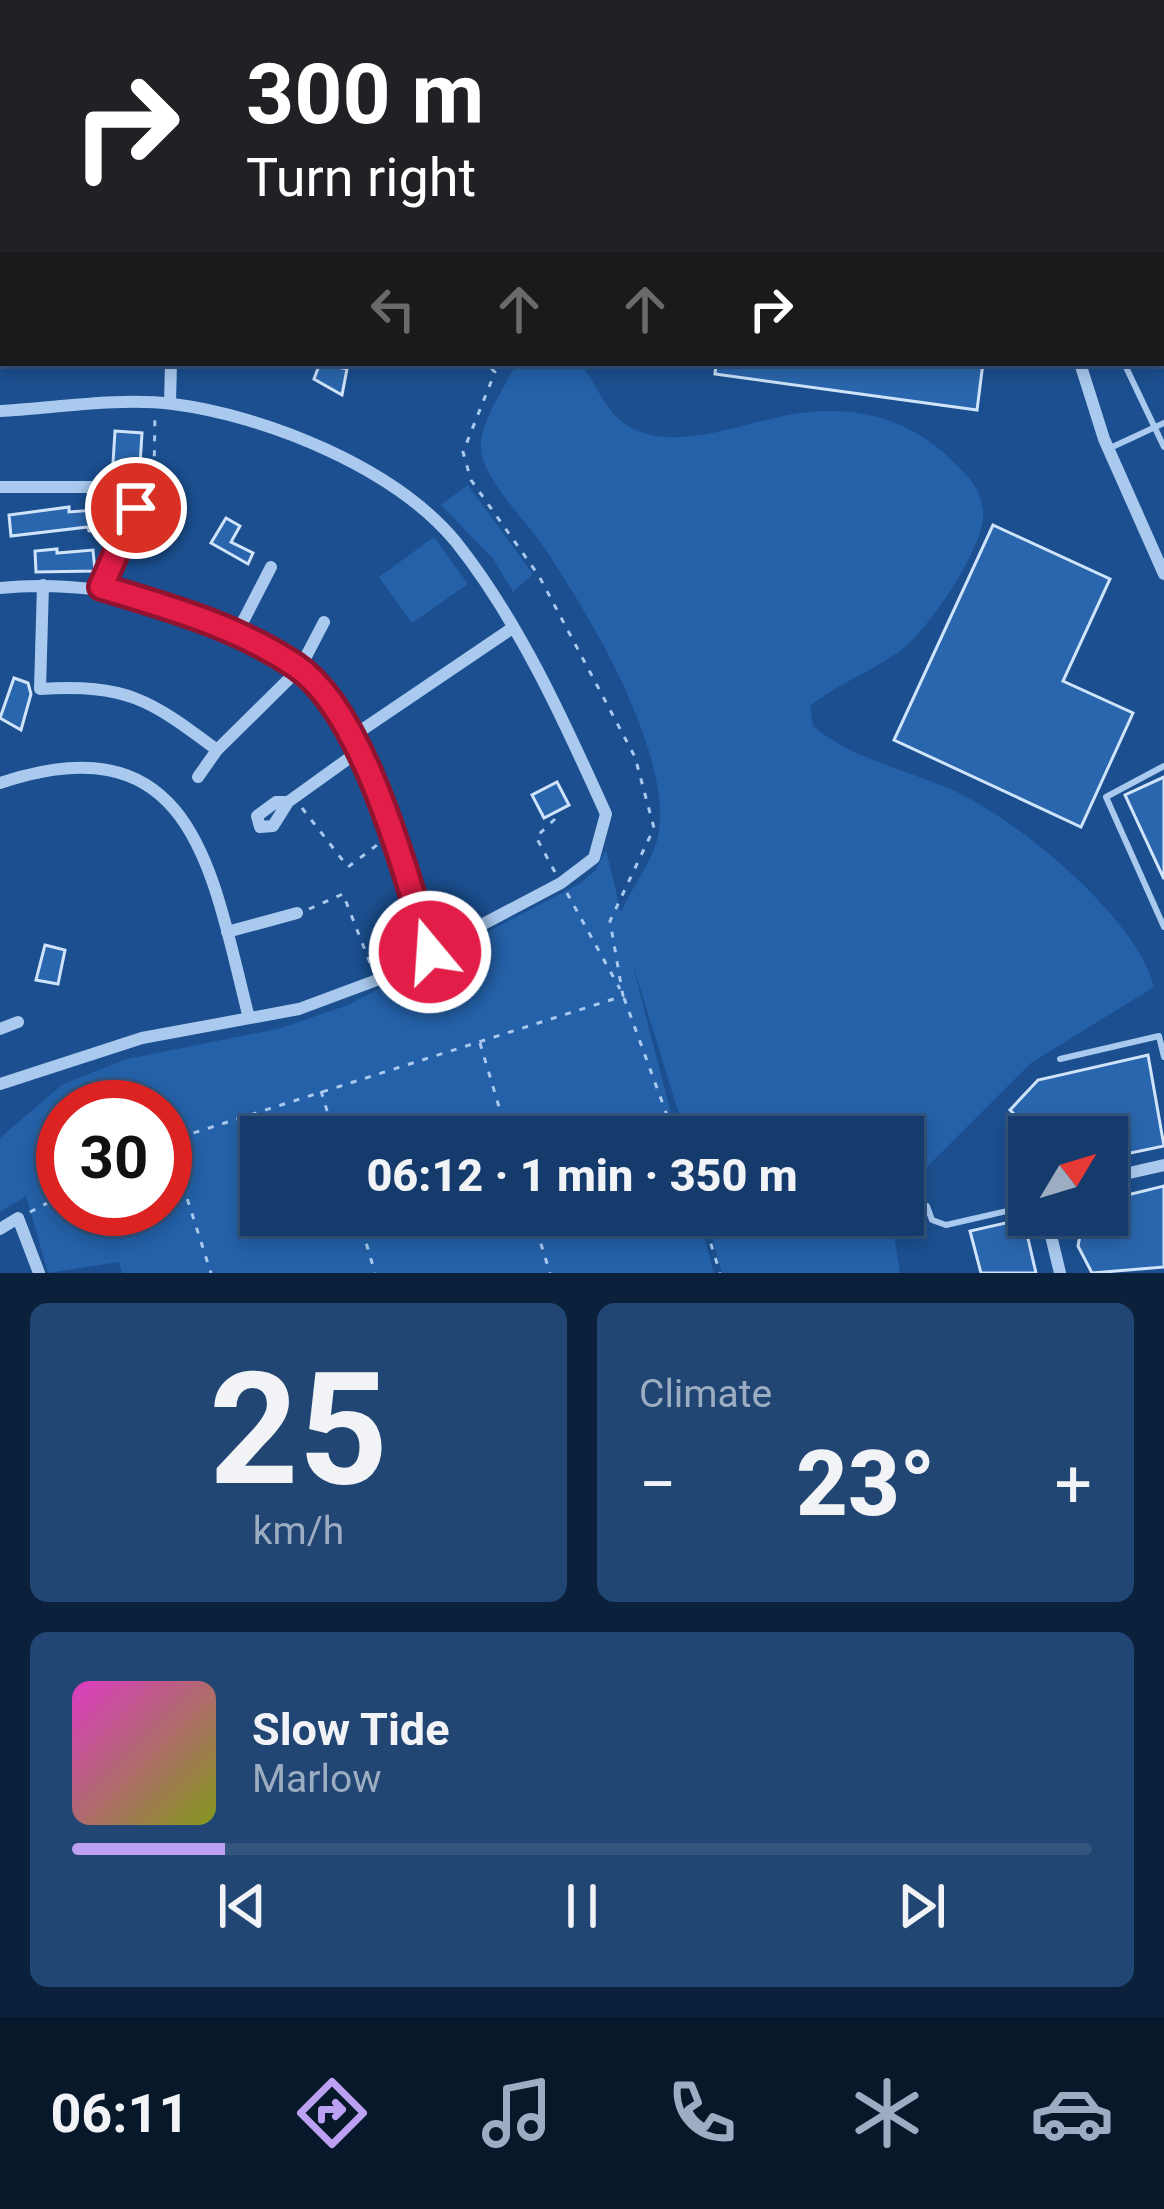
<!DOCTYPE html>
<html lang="en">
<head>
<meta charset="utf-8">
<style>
	body { margin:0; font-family:Roboto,sans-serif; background:#214673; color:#f1f3f6; height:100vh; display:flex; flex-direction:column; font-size:45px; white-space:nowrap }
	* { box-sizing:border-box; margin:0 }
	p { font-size:39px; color:#9dadc1 }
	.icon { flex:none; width:66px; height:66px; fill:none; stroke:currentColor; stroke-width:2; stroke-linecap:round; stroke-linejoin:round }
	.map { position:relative; height:1273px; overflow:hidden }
	.details { display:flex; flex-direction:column; gap:30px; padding:30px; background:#0b203b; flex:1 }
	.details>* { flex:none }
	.banner { position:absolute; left:0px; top:0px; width:1164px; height:366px; box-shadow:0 6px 18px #0003,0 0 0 3px #33557e; background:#202124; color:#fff; overflow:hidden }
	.needle { width:78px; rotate:52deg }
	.tools { position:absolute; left:1008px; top:1116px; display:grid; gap:24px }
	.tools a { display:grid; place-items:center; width:120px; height:120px; border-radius:0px; background:#143b6b; box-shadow:0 6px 18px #0003,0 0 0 3px #33557e; font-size:60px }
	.speed { position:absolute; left:36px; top:1080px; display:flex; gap:24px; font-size:60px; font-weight:700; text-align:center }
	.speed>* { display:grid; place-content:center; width:156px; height:156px; border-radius:50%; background:#143b6b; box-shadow:0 6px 18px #0003,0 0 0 3px #33557e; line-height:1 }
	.speed .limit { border:18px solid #d22; background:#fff; color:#111 }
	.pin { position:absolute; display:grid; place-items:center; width:102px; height:102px; color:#fff; margin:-51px; border:6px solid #fff; border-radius:50%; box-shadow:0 3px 12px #0007 }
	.me { position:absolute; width:132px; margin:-66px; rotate:342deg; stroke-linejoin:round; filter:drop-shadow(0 0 9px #0008) }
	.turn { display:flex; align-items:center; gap:42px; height:252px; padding:0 48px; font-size:54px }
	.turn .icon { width:156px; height:156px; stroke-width:2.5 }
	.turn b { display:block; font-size:84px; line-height:102px }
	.lanes { display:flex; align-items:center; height:114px; padding:0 48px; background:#0003; justify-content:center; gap:60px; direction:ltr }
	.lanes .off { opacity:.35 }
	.big { font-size:90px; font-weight:800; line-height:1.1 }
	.details .widget { flex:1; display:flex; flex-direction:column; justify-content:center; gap:18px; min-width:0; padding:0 42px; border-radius:18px; background:#214673 }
	.details .dial { align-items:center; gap:0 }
	.dial b { font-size:156px; line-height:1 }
	.song { display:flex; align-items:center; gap:36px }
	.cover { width:144px; height:144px; border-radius:18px; background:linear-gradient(135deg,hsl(310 70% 55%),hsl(70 70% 35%)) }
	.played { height:12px; border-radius:6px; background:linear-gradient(90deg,#bca0f2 15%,#33557e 15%) }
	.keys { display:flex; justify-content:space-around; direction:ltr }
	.heat { display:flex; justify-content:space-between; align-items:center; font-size:66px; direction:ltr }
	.details .tiles { flex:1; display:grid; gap:30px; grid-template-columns:1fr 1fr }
	.widget:last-child { grid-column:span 2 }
	.trip { position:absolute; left:240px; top:1116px; width:684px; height:120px; border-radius:0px; background:#143b6b; box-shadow:0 6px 18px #0003,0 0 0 3px #33557e; font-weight:800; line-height:120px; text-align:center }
	.tabs { display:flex; height:192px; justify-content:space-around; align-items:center; background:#08182b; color:#9dadc1 }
	.tabs .icon { width:84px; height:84px }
	.tabs .selected { color:#bca0f2 }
	.tabs b { font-size:54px; color:#f1f3f6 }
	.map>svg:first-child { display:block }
	.green { fill:#2461a8; fill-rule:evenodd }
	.building { fill:#2a66ad; stroke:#cfe3fa; stroke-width:3 }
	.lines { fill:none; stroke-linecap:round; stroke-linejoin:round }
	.path { stroke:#a9c9ee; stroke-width:3; stroke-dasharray:6 9; stroke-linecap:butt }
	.service { stroke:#a9c9ee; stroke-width:6 }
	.minor { stroke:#a9c9ee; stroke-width:12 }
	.secondary { stroke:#d6e6fa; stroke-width:18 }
	.route-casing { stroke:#92132f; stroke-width:30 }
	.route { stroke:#e11d48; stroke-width:21 }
</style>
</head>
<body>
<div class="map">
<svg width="1164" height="1273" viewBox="0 0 1164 1273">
	<rect width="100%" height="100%" fill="#1b4f8f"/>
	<path class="green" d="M522 364H581C603 393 607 423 647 434 697 447 758 417 808 412 857 407 906 419 943 452 961 470 980 483 983 510 988 544 925 636 896 654 868 673 836 685 810 706L813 726C849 757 902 769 946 787 1012 814 1138 918 1154 987L1031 1063 903 1191V1137H686L632 962 677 1137H261V1215H698L714 1273H122L119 1262 48 1273 26 1196 0 1212V1138L63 1084 127 1059 281 1028 348 1005 579 884 595 871 606 850 621 912C632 886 656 858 659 830 669 747 589 614 543 546 525 520 490 486 482 456 475 430 501 394 512 371ZM165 1107V1209H63V1107Z
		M468 485 533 574 513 592 494 560 441 505Z
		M434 537 468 584 412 623 379 577Z
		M706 1215H891L900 1273H722Z"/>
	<path class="building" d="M320 363 347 369 342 395 314 379Z
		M716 363H983L977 410 715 374Z
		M115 431 142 433 140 465 113 463Z
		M69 507V512L109 509 110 522 105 530 89 531 88 527 11 536 9 515Z
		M226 518 240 526 231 542 253 553 248 564 211 543Z
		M993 525 1110 579 1063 681 1133 713 1081 827 894 740Z
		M57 549V553L93 550 95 571 36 572 35 551Z
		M14 678 28 683 31 694 21 730 0 718Z
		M1164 777V879L1125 795Z
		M557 782 569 805 544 818 532 795Z
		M45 945 65 950 58 984 36 980Z
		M1148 1055 1164 1146 1107 1158V1137H1029L1026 1179 1012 1127 1021 1121 1010 1110 1038 1080Z
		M1164 1186V1267L1092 1273 1078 1246 1084 1215H1107V1200Z
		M1014 1221 1026 1230 1036 1273H981L970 1231Z"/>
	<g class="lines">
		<path class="path" d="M1163 0 1164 2
			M1161 45 1164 44
			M0 94H3
			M147 483 154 477 155 412
			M302 808 348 867 381 842
			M555 819 536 837 556 874
			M567 893 620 989
			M309 909 343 894 372 968
			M624 998 675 1137
			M480 1043 508 1137
			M321 1091 335 1137
			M165 1142 623 996 610 921 654 828 635 757 539 576 471 480 463 452 495 372 485 363
			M169 1142 211 1273
			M30 1212 63 1195
			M358 1215 375 1273
			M532 1215 550 1273
			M702 1215 720 1273"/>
		<path class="service" d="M1161 227 1164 226
			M1124 363 1164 447
			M1108 449 1164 423
			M1164 766 1106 797 1164 927
			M1060 1059 1159 1036 1164 1057
			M927 1206 932 1220 946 1225 1029 1206"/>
		<path class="minor" d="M1161 171V196
			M1161 217 1164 218
			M0 257 3 256
			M1080 363 1104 439 1164 574
			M170 403 171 363
			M0 411C55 408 119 397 173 404 267 416 395 468 456 542 519 621 565 723 606 814L594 858 561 883 377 980 299 1009 142 1038 0 1084
			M0 487H135L136 509 101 587
			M43 585 40 689C127 684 149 699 217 750L300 668 324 622
			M0 588C123 576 289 621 353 736 389 801 407 881 430 952
			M237 633 271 567
			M353 736 511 629
			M198 777 217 750
			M0 783C195 718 212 873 249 1018
			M288 802 273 826 260 827 257 816 276 802H288L359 751
			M227 932 297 913
			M0 1029 18 1022
			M1107 1178 1164 1165
			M1046 1215 1060 1273
			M0 1229 18 1218 39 1273"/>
		<path class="secondary" d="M1082 0 1084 3
			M1129 0 1131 3
			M1161 65 1164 71
			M1161 158 1164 164"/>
	</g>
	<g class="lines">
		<g class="route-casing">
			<path id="route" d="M136 508 101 587C167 607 237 626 296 666 365 713 405 874 430 952"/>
		</g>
		<use href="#route" class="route"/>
	</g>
</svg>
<div class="tools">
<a><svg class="needle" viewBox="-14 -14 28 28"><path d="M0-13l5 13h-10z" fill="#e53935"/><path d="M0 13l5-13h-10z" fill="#9dadc1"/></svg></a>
</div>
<div class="speed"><div class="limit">30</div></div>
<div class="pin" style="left:136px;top:508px;background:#d93025"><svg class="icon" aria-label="arrive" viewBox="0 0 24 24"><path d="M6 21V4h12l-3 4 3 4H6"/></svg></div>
<svg class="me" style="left:430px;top:952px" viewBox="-20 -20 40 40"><circle r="17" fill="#e11d48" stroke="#fff" stroke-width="3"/><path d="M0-11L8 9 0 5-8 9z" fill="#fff"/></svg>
<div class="trip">06:12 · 1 min · 350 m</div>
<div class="banner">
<div class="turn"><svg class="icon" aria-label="right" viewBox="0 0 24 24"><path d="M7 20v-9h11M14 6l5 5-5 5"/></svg><div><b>300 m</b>Turn right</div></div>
<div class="lanes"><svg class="icon off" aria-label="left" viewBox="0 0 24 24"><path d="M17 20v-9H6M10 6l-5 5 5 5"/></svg><svg class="icon off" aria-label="ahead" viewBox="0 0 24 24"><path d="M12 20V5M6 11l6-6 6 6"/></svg><svg class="icon off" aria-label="ahead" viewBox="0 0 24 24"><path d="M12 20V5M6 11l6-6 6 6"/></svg><svg class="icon" aria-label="right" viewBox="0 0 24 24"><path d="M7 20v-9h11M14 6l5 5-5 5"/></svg></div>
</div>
</div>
<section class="details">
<div class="tiles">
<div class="widget dial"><b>25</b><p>km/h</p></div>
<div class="widget"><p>Climate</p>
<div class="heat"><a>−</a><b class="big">23°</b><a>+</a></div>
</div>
<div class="widget">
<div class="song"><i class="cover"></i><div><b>Slow Tide</b><p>Marlow</p></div></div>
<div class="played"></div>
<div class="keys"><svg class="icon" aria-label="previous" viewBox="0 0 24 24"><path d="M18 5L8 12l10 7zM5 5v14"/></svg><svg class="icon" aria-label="pause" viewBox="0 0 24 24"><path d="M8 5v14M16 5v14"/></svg><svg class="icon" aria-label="next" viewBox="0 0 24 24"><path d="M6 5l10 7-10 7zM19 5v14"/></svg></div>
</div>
</div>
</section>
<nav class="tabs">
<b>06:11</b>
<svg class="icon selected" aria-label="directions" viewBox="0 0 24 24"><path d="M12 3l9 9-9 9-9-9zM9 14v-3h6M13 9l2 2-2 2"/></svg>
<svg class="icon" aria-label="music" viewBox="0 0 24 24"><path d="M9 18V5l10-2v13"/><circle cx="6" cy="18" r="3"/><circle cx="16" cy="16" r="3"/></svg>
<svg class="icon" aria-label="phone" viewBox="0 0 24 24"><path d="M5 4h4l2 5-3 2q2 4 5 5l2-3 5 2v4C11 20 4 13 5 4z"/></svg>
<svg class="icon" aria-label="climate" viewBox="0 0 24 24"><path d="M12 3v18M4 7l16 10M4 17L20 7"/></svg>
<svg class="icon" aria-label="car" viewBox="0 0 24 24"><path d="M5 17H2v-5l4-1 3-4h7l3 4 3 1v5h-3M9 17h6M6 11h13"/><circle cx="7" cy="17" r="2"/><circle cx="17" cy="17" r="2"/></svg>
</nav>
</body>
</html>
